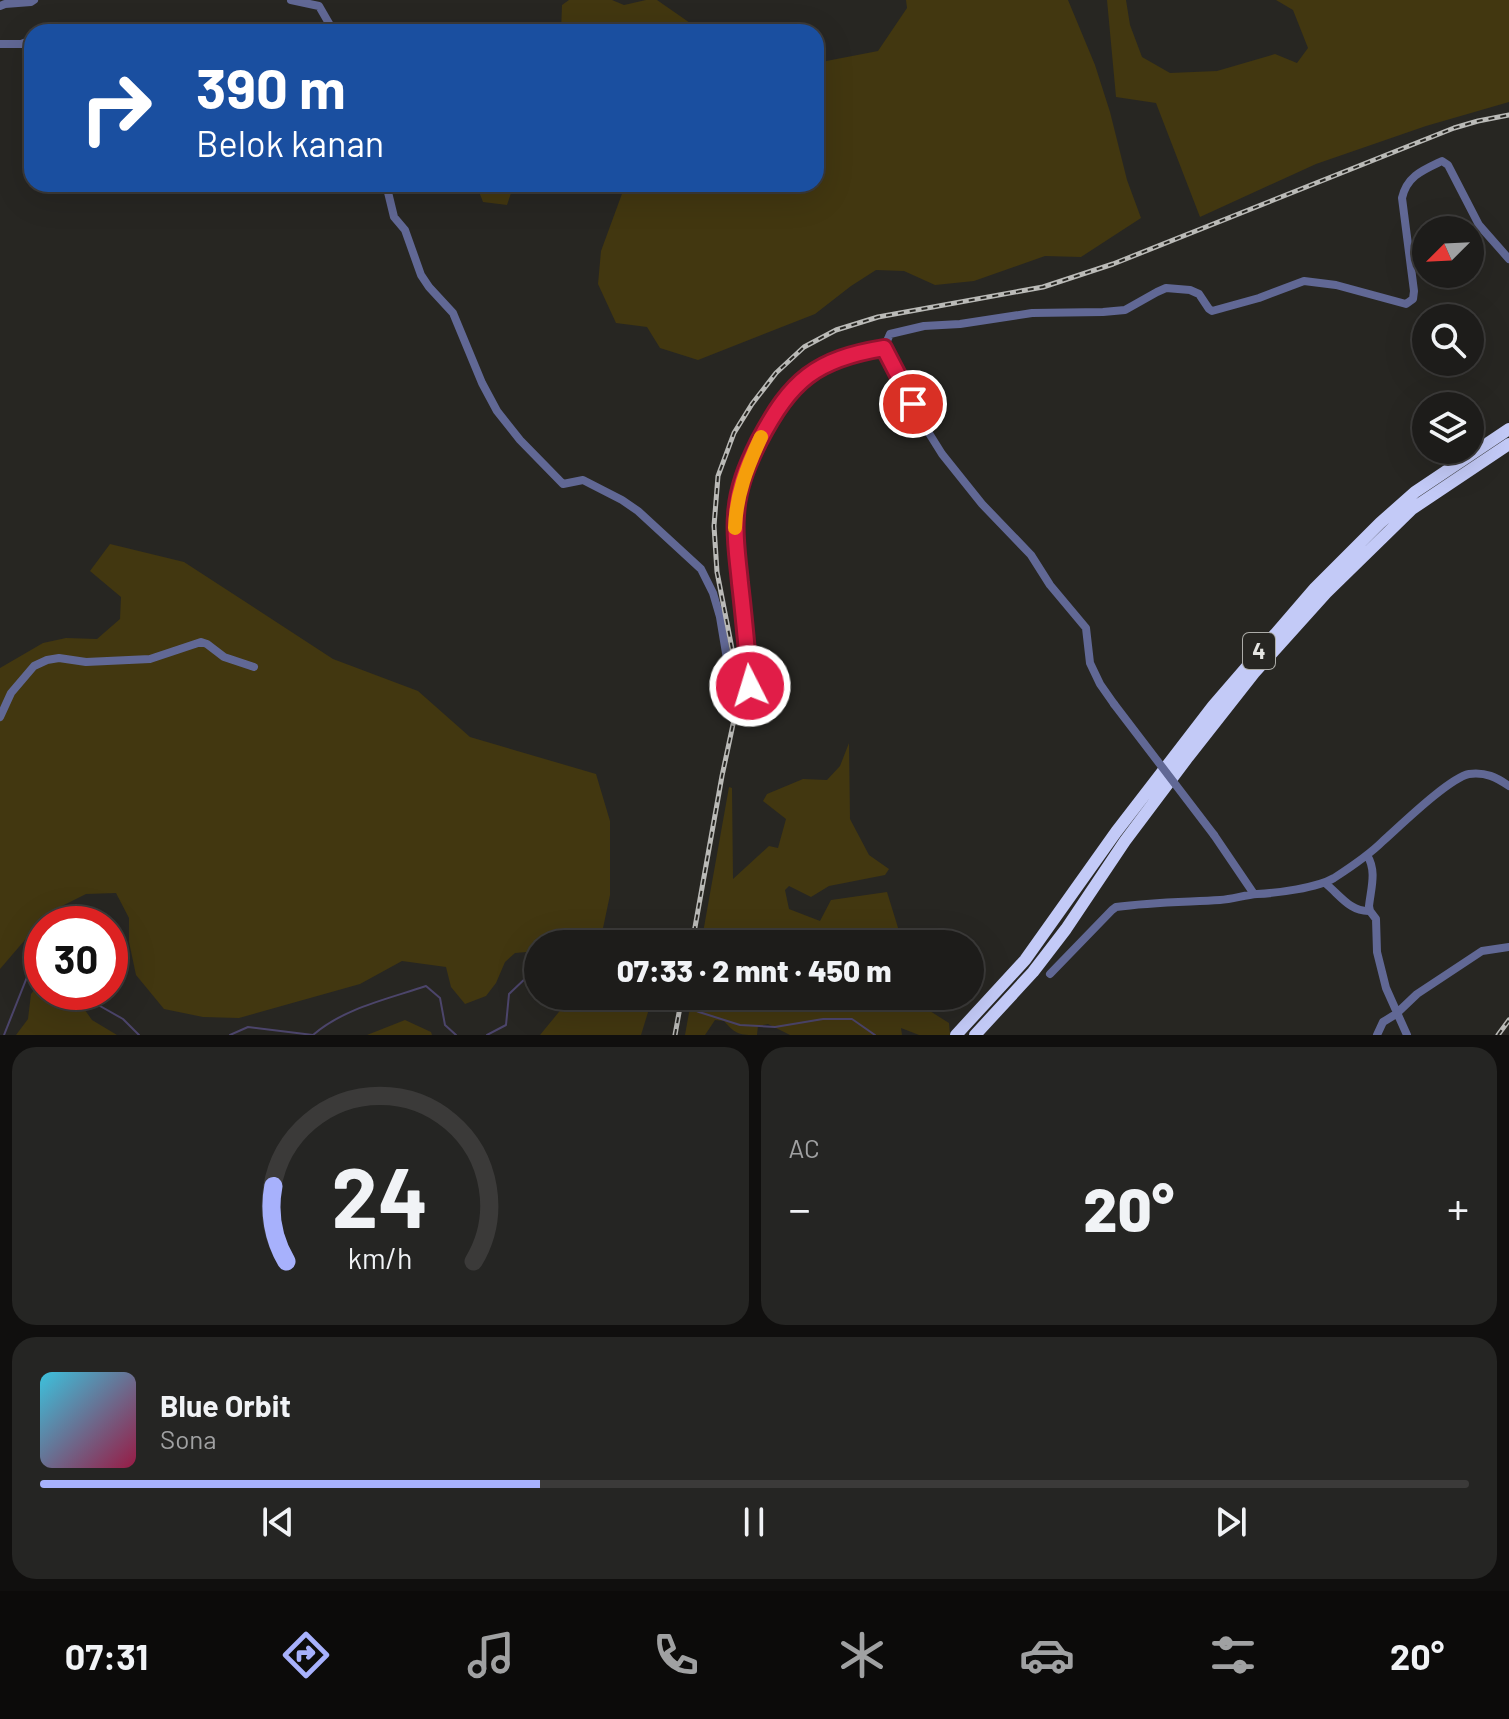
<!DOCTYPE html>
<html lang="id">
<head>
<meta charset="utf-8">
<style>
	body { margin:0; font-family:Barlow,sans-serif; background:#252523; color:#f1f3f6; height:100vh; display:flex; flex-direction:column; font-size:30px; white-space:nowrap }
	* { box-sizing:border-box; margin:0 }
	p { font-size:26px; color:#a0a1a2 }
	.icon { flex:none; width:44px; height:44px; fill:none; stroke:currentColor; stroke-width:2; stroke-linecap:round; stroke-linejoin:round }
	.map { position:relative; height:1035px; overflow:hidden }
	.panel { display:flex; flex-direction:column; gap:12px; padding:12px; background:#100f0e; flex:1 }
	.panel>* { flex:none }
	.guide { position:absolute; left:24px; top:24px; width:800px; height:168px; border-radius:24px; box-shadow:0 8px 32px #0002,0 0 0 2px #3b3a39; background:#1a4fa0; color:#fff; overflow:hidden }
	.needle { width:52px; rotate:246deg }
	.tools { position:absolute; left:1412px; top:216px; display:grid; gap:16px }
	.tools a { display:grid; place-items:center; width:72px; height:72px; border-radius:50%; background:#1d1c1a; box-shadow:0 8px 32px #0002,0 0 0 2px #3b3a39; font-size:40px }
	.speed { position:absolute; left:24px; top:906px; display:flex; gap:16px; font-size:40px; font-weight:700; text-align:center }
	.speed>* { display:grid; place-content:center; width:104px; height:104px; border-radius:50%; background:#1d1c1a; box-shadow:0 8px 32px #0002,0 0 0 2px #3b3a39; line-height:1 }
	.speed .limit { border:12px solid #d22; background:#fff; color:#111 }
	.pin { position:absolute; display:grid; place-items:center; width:68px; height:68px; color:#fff; margin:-34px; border:4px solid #fff; border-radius:50%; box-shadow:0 2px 8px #0007 }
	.me { position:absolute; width:88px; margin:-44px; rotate:355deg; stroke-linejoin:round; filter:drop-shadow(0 0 6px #0008) }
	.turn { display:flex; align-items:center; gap:28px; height:168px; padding:0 40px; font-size:36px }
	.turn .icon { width:104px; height:104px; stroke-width:2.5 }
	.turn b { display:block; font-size:56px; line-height:68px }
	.big { font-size:60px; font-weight:800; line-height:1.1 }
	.panel .widget { flex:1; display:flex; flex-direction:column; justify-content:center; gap:12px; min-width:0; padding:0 28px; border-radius:24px; background:#252523 }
	.panel .dial { align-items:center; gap:0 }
	.dial svg { height:208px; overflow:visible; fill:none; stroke:#3b3a39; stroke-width:7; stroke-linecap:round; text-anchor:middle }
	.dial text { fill:#f1f3f6; stroke:none }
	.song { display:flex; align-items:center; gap:24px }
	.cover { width:96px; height:96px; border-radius:12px; background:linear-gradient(135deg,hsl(190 70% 55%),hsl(340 70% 35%)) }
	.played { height:8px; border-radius:4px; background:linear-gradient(90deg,#a7b1fc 35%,#3b3a39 35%) }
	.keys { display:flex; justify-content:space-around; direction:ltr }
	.heat { display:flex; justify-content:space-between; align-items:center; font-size:44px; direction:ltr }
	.panel .tiles { flex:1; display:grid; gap:12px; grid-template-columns:1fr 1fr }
	.widget:last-child { grid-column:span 2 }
	.trip { position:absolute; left:524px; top:930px; width:460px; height:80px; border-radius:40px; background:#1d1c1a; box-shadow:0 8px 32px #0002,0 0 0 2px #3b3a39; font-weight:800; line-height:80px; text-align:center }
	.tabs { display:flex; height:128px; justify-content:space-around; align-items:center; background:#0c0b0a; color:#a0a1a2 }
	.tabs .icon { width:56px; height:56px }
	.tabs .active { color:#a7b1fc }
	.tabs b { font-size:36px; color:#f1f3f6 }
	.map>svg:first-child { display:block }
	.green { fill:#423710 }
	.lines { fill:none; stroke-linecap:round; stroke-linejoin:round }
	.stream { stroke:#4c456b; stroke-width:2 }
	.minor { stroke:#616895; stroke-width:8 }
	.highway { stroke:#c3caf7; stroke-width:12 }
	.rail-casing { stroke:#babab7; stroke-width:5 }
	.rail { stroke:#272622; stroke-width:2; stroke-dasharray:6; stroke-linecap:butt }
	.minor-bridge { stroke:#616895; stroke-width:8 }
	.route-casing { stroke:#92132f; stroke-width:20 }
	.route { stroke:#e11d48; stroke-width:14 }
	.slow { stroke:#f59e0b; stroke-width:14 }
	.labels { text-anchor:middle; stroke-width:8; stroke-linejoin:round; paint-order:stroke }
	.shield { fill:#272622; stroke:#acaca8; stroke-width:2 }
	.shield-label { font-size:22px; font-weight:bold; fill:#e5e5e2 }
</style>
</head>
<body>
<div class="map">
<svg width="1509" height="1035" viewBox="0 0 1509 1035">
	<rect width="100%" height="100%" fill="#272622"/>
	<path class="green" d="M569 0H612L624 5 646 0H657L703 32H561L562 5Z
		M906 0H1068L1095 65 1110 112 1127 180 1141 218 1081 257 1045 256 974 281 935 285 904 271 876 270 851 286 815 314 698 360 660 348 647 327 616 323 598 284 601 251 623 191V184H816V63L878 51 907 8Z
		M1107 0H1126L1130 25 1142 57 1170 73 1217 71 1275 54 1297 63 1308 48 1293 10 1276 0H1509V102L1426 126 1316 164 1200 217 1156 103 1116 97Z
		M476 184H514L507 205 483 202Z
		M110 544 184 562 333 659 418 691 470 737 596 774 610 821V895L603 928 589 943 538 944V951L515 953 505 962 496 983 486 996 465 1004 451 987 446 967 402 961 360 984 239 1018 203 1017 164 1009 136 975 129 942V918L116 893 86 894 48 913 0 969V668L43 643 66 638 97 639 120 619 121 597 90 571Z
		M849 743 850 819 869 855 889 869 885 875 829 886 811 897 789 886 785 890 789 909 820 921 831 900 887 892 899 931 886 944H701L729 787 732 788 733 879 769 846 778 848 786 819 763 801 767 794 803 779 827 780 840 766Z
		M42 981V992H72L92 1020 117 1035H16L28 1019 31 994Z
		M572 996H642L649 1009 641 1035H540Z
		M692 996H906L949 1023 950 1035H919L901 1028 902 1035H790L768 1024 758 1026 757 1035C740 1035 736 1035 724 1021L715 1020 705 1035H685Z
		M405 1020 431 1032 432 1035H367Z"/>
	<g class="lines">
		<path class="stream" d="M65 924 76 917 102 913 104 924
			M89 992 93 1002 123 1019 139 1035
			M662 996 699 1012 740 1025 775 1027 823 1019H852L875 1035
			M4 1035 35 957 42 946
			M230 1035 248 1027 313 1035C344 1008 388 999 426 986L440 998 445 1025 456 1035
			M487 1035 506 1025 509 994 529 975 538 973"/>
		<path class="minor" d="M291 0 319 6 334 32
			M0 6 5 4 31 2 34 0
			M0 44H21L32 40
			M386 184 394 217 405 230 421 275 429 287 453 313 482 383 497 411 520 440 563 484 583 480 622 500 638 511 701 569 713 593 720 617 728 665V709L732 714H746L749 710 750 686C747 651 744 617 740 583 738 560 734 538 736 516 738 489 747 465 759 441 791 380 816 359 884 348
			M1114 704 1100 684 1090 663 1086 628 1050 585 1031 555 982 504 942 454 922 422 884 348 890 334 924 326 960 324 1032 313 1103 312 1125 310 1157 292 1166 288 1190 290 1199 294 1209 309 1212 311 1259 298 1304 281 1336 285 1406 304 1413 299 1414 291 1402 198C1407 176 1423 170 1442 161L1448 165 1479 225 1509 259
			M0 717 11 693 34 666 47 660 59 658 86 662 150 659 201 642 207 644 224 657 254 667
			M1214 835 1254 894
			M1367 855C1377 871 1371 888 1369 906L1370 911 1376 919 1377 952 1386 988 1407 1035
			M1325 883C1340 895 1350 912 1370 911
			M1050 974 1112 910 1116 907C1151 902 1186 902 1220 900 1233 899 1245 895 1257 894 1277 893 1317 888 1334 878 1351 867 1369 855 1383 841 1400 826 1449 778 1469 774 1486 772 1496 777 1509 786
			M1377 1035 1383 1022 1396 1014 1417 994 1482 951 1509 947"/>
		<path class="highway" d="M956 1035 1025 960 1116 832 1213 706 1315 588 1380 523 1415 492 1509 429
			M975 1035 1033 972 1066 929 1125 841 1188 757 1254 673 1326 593 1412 509 1509 444"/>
		<g class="rail-casing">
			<path id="rail" d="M692 944 722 776 735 715 737 697 734 659 717 572 714 526 718 476 734 433 752 404 776 373 804 347 836 330 878 317 1043 287 1113 264 1454 128 1478 121 1509 115
				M675 1035 682 996
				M1498 1035 1509 1020"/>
		</g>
		<use href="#rail" class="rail"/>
		<path class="minor-bridge" d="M1114 704 1214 835"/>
	</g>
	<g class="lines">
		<g class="route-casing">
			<path id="route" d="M750 686C747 651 744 617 740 583 738 560 734 538 736 516 737 489 747 465 759 441 791 380 816 359 884 348L913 404"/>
		</g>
		<use href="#route" class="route"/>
		<path class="slow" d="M735 528C736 495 747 467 761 437"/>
	</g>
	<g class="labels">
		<rect class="shield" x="1243" y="633" width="32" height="36" rx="6"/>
		<g class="shield-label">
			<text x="1259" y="659">4</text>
		</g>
	</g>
</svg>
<div class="tools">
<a><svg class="needle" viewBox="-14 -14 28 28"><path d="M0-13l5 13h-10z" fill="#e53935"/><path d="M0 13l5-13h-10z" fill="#a0a1a2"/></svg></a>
<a><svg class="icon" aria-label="search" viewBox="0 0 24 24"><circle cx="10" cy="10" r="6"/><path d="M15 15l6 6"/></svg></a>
<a><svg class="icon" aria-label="layers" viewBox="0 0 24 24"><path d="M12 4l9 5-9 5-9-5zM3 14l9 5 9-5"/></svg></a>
</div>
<div class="speed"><div class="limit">30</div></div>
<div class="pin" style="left:913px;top:404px;background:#d93025"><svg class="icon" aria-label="arrive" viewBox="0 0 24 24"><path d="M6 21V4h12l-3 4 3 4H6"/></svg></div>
<svg class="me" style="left:750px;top:686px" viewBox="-20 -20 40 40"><circle r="17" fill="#e11d48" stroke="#fff" stroke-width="3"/><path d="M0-11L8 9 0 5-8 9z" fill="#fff"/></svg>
<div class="trip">07:33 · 2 mnt · 450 m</div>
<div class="guide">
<div class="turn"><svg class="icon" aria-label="right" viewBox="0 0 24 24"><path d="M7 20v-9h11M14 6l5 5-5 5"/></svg><div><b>390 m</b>Belok kanan</div></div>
</div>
</div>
<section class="panel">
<div class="tiles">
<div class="widget dial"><svg viewBox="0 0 100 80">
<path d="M14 69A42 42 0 1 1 86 69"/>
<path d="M14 69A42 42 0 0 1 9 40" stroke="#a7b1fc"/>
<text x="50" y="56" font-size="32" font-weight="700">24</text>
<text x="50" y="72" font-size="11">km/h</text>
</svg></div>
<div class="widget"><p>AC</p>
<div class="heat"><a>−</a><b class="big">20°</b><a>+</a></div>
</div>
<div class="widget">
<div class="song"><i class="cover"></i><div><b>Blue Orbit</b><p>Sona</p></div></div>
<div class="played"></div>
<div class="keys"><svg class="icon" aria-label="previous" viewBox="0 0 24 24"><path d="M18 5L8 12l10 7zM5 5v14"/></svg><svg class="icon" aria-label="pause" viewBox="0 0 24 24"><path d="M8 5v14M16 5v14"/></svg><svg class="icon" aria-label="next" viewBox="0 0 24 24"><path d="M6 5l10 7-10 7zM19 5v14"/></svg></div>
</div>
</div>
</section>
<nav class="tabs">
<b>07:31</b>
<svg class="icon active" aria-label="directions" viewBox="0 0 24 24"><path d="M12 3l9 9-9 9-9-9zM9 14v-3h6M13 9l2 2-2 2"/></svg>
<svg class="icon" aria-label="music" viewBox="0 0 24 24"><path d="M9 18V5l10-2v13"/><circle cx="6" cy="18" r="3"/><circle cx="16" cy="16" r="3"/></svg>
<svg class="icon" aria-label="phone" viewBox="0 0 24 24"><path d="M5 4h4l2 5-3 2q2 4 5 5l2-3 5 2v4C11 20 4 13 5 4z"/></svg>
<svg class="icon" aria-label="climate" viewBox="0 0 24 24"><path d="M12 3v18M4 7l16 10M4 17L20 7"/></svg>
<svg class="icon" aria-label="car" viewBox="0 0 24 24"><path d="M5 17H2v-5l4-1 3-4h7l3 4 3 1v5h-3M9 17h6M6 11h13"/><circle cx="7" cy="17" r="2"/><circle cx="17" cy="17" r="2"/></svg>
<svg class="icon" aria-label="filters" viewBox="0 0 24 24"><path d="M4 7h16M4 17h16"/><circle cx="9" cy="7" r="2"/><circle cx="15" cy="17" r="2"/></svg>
<b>20°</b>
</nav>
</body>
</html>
